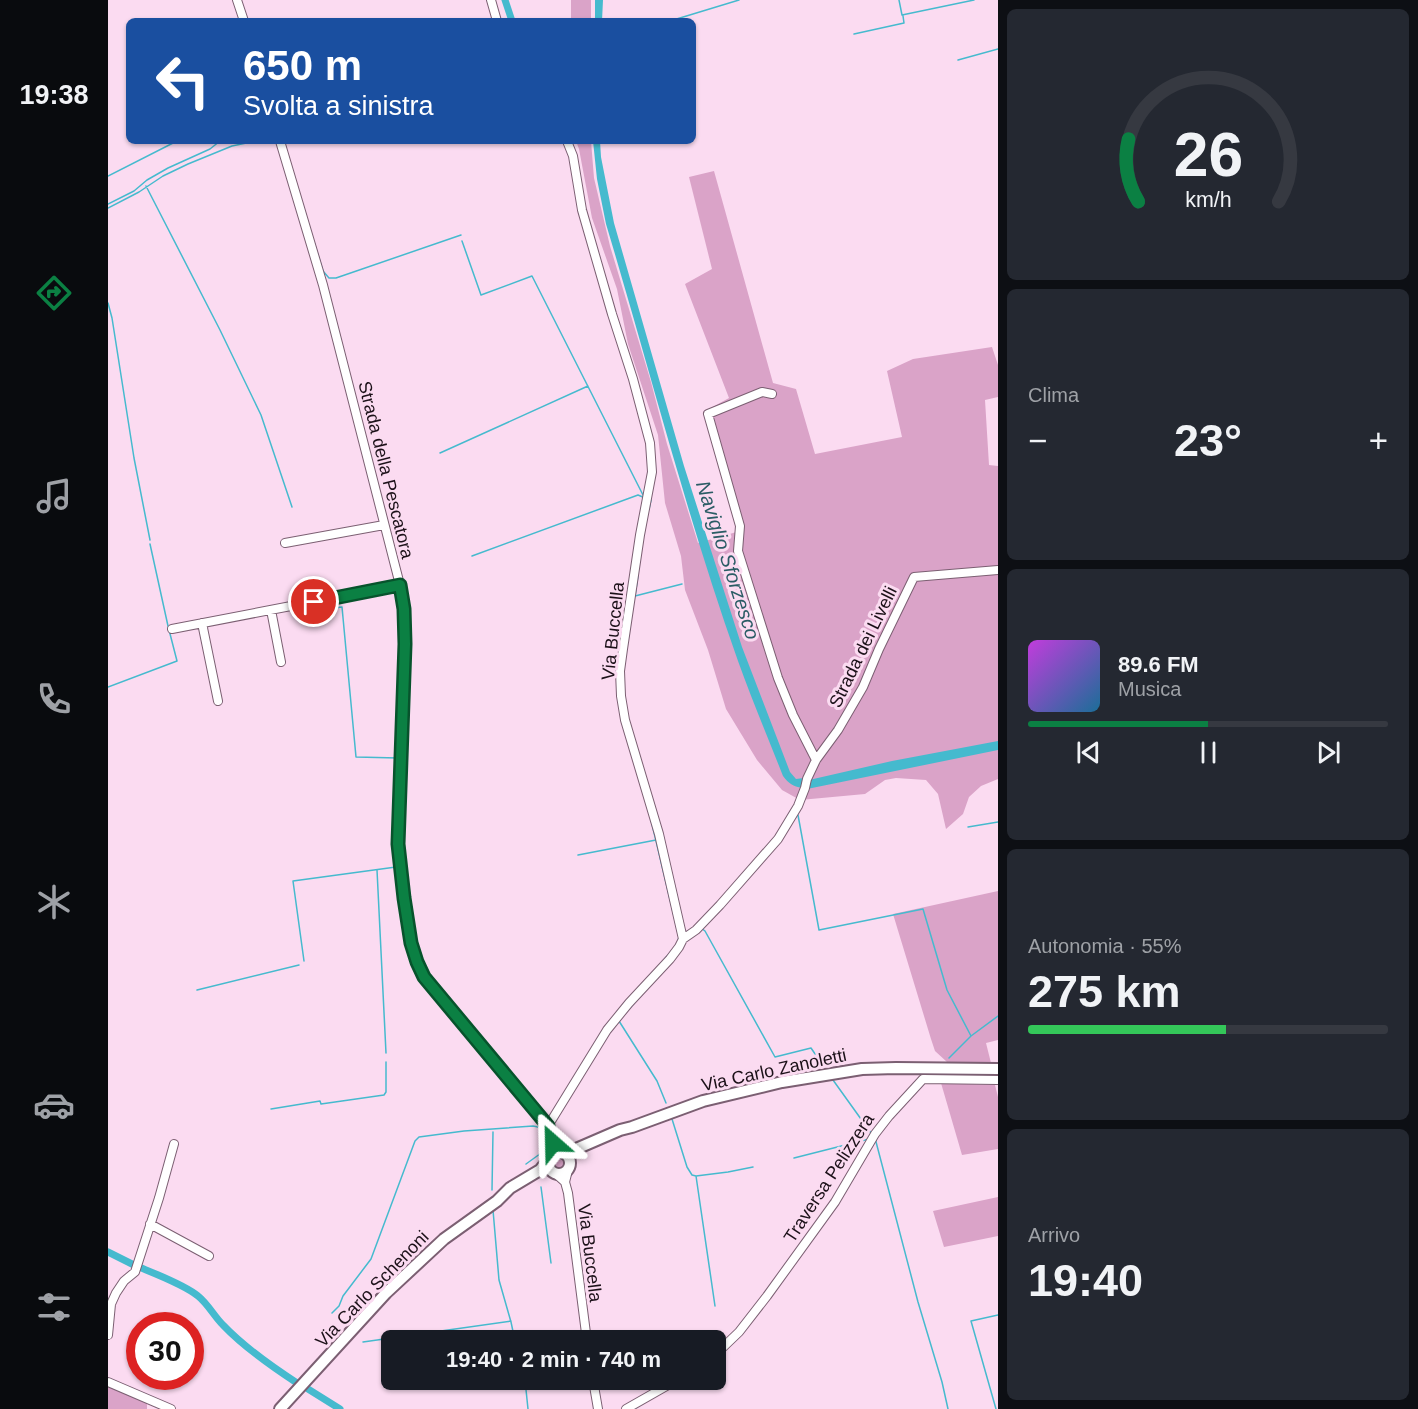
<!DOCTYPE html>
<html lang="it">
<head>
<meta charset="utf-8">
<style>
	body { margin:0; font-family:Helvetica,sans-serif; background:#242831; color:#f1f3f6; height:100vh; display:flex; flex-direction:column; font-size:22px; white-space:nowrap }
	* { box-sizing:border-box; margin:0 }
	p { font-size:20px; color:#9ea1a6 }
	.icon { flex:none; width:33px; height:33px; fill:none; stroke:currentColor; stroke-width:2; stroke-linecap:round; stroke-linejoin:round }
	.map { position:relative; flex:1; overflow:hidden }
	.panel { display:flex; flex-direction:column; gap:9px; padding:9px; background:#0d0f14; width:420px }
	.panel>* { flex:none }
	.hud { position:absolute; left:18px; top:18px; width:570px; height:126px; border-radius:9px; box-shadow:0 2px 4px #0004; background:#1a4fa0; color:#fff; overflow:hidden }
	.speed { position:absolute; left:18px; top:1312px; display:flex; gap:12px; font-size:30px; font-weight:700; text-align:center }
	.speed>* { display:grid; place-content:center; width:78px; height:78px; border-radius:50%; background:#171b24; box-shadow:0 2px 4px #0004; line-height:1 }
	.speed .limit { border:9px solid #d22; background:#fff; color:#111 }
	.pin { position:absolute; display:grid; place-items:center; width:51px; height:51px; color:#fff; margin:-26px; border:3px solid #fff; border-radius:50%; box-shadow:0 2px 6px #0007 }
	.me { position:absolute; width:66px; margin:-33px; rotate:335deg; stroke-linejoin:round; filter:drop-shadow(0 0 4px #0008) }
	.turn { display:flex; align-items:center; gap:21px; height:126px; padding:0 18px; font-size:27px }
	.turn .icon { width:78px; height:78px; stroke-width:2.5 }
	.turn b { display:block; font-size:42px; line-height:51px }
	.big { font-size:45px; font-weight:700; line-height:1.1 }
	.panel .widget { flex:1; display:flex; flex-direction:column; justify-content:center; gap:9px; min-width:0; padding:0 21px; border-radius:9px; background:#242831 }
	.panel .dial { align-items:center; gap:0 }
	.dial svg { height:156px; overflow:visible; fill:none; stroke:#363941; stroke-width:7; stroke-linecap:round; text-anchor:middle }
	.dial text { fill:#f1f3f6; stroke:none }
	.song { display:flex; align-items:center; gap:18px }
	.cover { width:72px; height:72px; border-radius:9px; background:linear-gradient(135deg,hsl(290 70% 55%),hsl(200 70% 35%)) }
	.played { height:6px; border-radius:3px; background:linear-gradient(90deg,#0b8043 50%,#363941 50%) }
	.keys { display:flex; justify-content:space-around; direction:ltr }
	.heat { display:flex; justify-content:space-between; align-items:center; font-size:33px; direction:ltr }
	.charge { height:9px; border-radius:4px; background:linear-gradient(90deg,#34c759 55%,#363941 0) }
	.trip { position:absolute; left:273px; top:1330px; width:345px; height:60px; border-radius:9px; background:#171b24; box-shadow:0 2px 4px #0004; font-weight:700; line-height:60px; text-align:center }
	main { display:flex; flex:1; min-height:0 }
	.tabs { display:flex; flex-direction:column; width:108px; justify-content:space-around; align-items:center; background:#090b0e; color:#9ea1a6 }
	.tabs .icon { width:42px; height:42px }
	.tabs .on { color:#0b8043 }
	.tabs b { font-size:27px; color:#f1f3f6 }
	.map>svg:first-child { display:block }
	.green { fill:#daa3c8 }
	.water { fill:#45bace }
	.lines { fill:none; stroke-linecap:round; stroke-linejoin:round }
	.stream { stroke:#45bace; stroke-width:1.5 }
	.canal { stroke:#45bace; stroke-width:7 }
	.minor-casing { stroke:#7b5f72; stroke-width:10 }
	.secondary-casing { stroke:#7b5f72; stroke-width:14 }
	.minor { stroke:#fff; stroke-width:8 }
	.secondary { stroke:#fff; stroke-width:10 }
	.route-casing { stroke:#07532c; stroke-width:15 }
	.route { stroke:#0b8043; stroke-width:10 }
	.labels { text-anchor:middle; stroke-width:6; stroke-linejoin:round; paint-order:stroke }
	.street-label { font-size:18px; fill:#1c1119; stroke:#fbdbf1 }
	.water-label { font-size:20px; font-style:italic; fill:#2b5c65; stroke:#fbdbf1 }
</style>
</head>
<body>
<main>
<nav class="tabs">
<b>19:38</b>
<svg class="icon on" aria-label="directions" viewBox="0 0 24 24"><path d="M12 3l9 9-9 9-9-9zM9 14v-3h6M13 9l2 2-2 2"/></svg>
<svg class="icon" aria-label="music" viewBox="0 0 24 24"><path d="M9 18V5l10-2v13"/><circle cx="6" cy="18" r="3"/><circle cx="16" cy="16" r="3"/></svg>
<svg class="icon" aria-label="phone" viewBox="0 0 24 24"><path d="M5 4h4l2 5-3 2q2 4 5 5l2-3 5 2v4C11 20 4 13 5 4z"/></svg>
<svg class="icon" aria-label="climate" viewBox="0 0 24 24"><path d="M12 3v18M4 7l16 10M4 17L20 7"/></svg>
<svg class="icon" aria-label="car" viewBox="0 0 24 24"><path d="M5 17H2v-5l4-1 3-4h7l3 4 3 1v5h-3M9 17h6M6 11h13"/><circle cx="7" cy="17" r="2"/><circle cx="17" cy="17" r="2"/></svg>
<svg class="icon" aria-label="filters" viewBox="0 0 24 24"><path d="M4 7h16M4 17h16"/><circle cx="9" cy="7" r="2"/><circle cx="15" cy="17" r="2"/></svg>
</nav>
<div class="map">
<svg width="890" height="1409" viewBox="0 0 890 1409">
	<rect width="100%" height="100%" fill="#fbdbf1"/>
	<path class="green" d="M463 0H483V21H463Z
		M468 141H483L486 178 502 246 543 382 559 444 590 543 632 531 599 410 621 398 577 284 604 269 581 177 606 171 665 383 688 389 707 454 794 437 779 371 805 359 884 347 890 365V397L877 400 881 465 890 466V779L873 786 861 797 855 814 838 829 830 794 818 780 788 778 777 780 757 794 692 800 674 790 649 760 618 709 600 650 577 590 573 556 557 503 550 435 520 344 509 289 484 218 471 149Z
		M890 891V1040L878 1043 883 1063 839 1062 827 1051 823 1039 785 914Z
		M833 1083 887 1085 890 1097V1149L854 1155Z
		M443 1163a8 8 0 1 1 16 0a8 8 0 1 1-16 0Z
		M890 1197V1236L836 1247 825 1211Z
		M0 1385 39 1401V1409H0Z"/>
	<path class="water" d="M487 0H495L494 21H487Z
		M485 141H492L493 157 506 223 576 466 634 647 682 772 688 779 696 778 694 788C685 786 681 784 675 776 660 738 644 700 630 661 579 518 542 370 498 224L489 179Z
		M890 741V750L699 789 701 780 784 761Z"/>
	<g class="lines">
		<path class="stream" d="M791 0 794 15 866 0
			M562 21 631 0
			M746 34 796 23 795 16
			M850 60 890 49
			M0 176 69 141
			M38 186 112 330 153 415 184 507
			M0 204 26 191 39 180 60 168 102 149 112 141
			M0 208 31 192 55 176 80 164 124 146 148 141
			M354 241 373 295 424 276 535 495
			M206 242 215 271 221 278H228L353 235
			M0 303 4 318 26 458 42 540
			M332 453 480 386
			M541 509 543 500H542
			M364 556 530 495 537 498
			M530 576 527 596 574 584
			M217 604 225 608 234 607 248 757 290 758
			M0 687 69 661 60 626 42 544
			M690 815 711 930 815 909 839 990 863 1036
			M543 820 571 937 570 941
			M860 827 890 822
			M470 855 548 840
			M269 870 278 1053
			M593 928 597 931 667 1057 703 1048 716 1067
			M196 961 185 881 288 867
			M554 964 553 963 562 953
			M89 990 191 965
			M521 1009 536 992
			M511 1021 549 1081 558 1103
			M841 1058 863 1036 890 1016
			M725 1080 763 1133
			M163 1109 212 1101 213 1104 276 1095 278 1092V1062
			M564 1119 579 1167 584 1175 588 1176 620 1172 645 1167
			M767 1138 810 1302 834 1382 840 1409
			M686 1158 761 1139
			M418 1164 436 1151 440 1139
			M588 1176 607 1306
			M433 1187 443 1263
			M384 1190 385 1132
			M385 1210 391 1280 403 1322 407 1341
			M708 1234 726 1209
			M224 1313 231 1306 235 1296 263 1259 307 1141 311 1137 356 1131 425 1126 435 1128
			M255 1342 403 1321
			M417 1380 420 1409
			M888 1409 863 1321 890 1315"/>
		<path class="canal" d="M397 0 404 21
			M0 1252 26 1265
			M31 1267C48 1274 77 1285 90 1296 100 1304 106 1316 115 1325 134 1345 166 1368 189 1383
			M200 1389 232 1409"/>
		<g class="minor-casing">
			<path id="minor" d="M129 0 136 21
				M383 0 389 21
				M172 141 215 285 292 585 296 609 297 644 290 844 296 898 303 943 309 962 316 977 440 1126
				M664 394 654 392 600 414 632 526 630 551 670 678 685 715 708 760
				M177 543 276 525
				M163 610 173 662
				M94 623 110 701
				M64 629 292 585
				M575 939 588 930 612 905 670 839 690 806 697 788 699 779 708 760 730 730 755 687 771 649 806 577 890 570
				M454 1152 445 1143 440 1126 499 1030 521 1003 562 959 571 947 575 939 551 834 517 720 513 696 512 671 515 649 532 535 544 472 542 443 525 379 504 314 474 210 465 156 459 141
				M460 1170 457 1182 460 1193 479 1341
				M448 1174 457 1182
				M42 1224 101 1256
				M0 1335 3 1304 8 1293 16 1281 27 1272 51 1198 66 1144
				M608 1354 631 1332 659 1296 727 1202 767 1134 781 1116 815 1079 890 1080
				M485 1380 490 1409
				M0 1382 63 1409
				M518 1409 569 1380"/>
		</g>
		<g class="secondary-casing">
			<path id="secondary" d="M440 1163a11 11 0 1 1 22 0a11 11 0 1 1-22 0Z
				M455 1152H461L512 1130 524 1127 595 1101 674 1082 754 1069 788 1068 890 1069
				M172 1409 278 1293 336 1239 389 1201 402 1188 432 1170 440 1160"/>
		</g>
		<use href="#minor" class="minor"/>
		<use href="#secondary" class="secondary"/>
	</g>
	<g class="lines">
		<g class="route-casing">
			<path id="route" d="M206 602 292 585 296 609 297 644 290 844 296 898 303 943 309 962 316 977 440 1126 445 1143"/>
		</g>
		<use href="#route" class="route"/>
	</g>
	<g class="labels">
		<g class="street-label">
			<text transform="translate(278 470) rotate(76)" y="6">Strada della Pescatora</text>
			<text transform="translate(505 631) rotate(-84)" y="6">Via Buccella</text>
			<text transform="translate(755 647) rotate(-64)" y="6">Strada dei Livelli</text>
			<text transform="translate(666 1070) rotate(-12)" y="6">Via Carlo Zanoletti</text>
			<text transform="translate(721 1178) rotate(-57)" y="6">Traversa Pelizzera</text>
			<text transform="translate(482 1253) rotate(83)" y="6">Via Buccella</text>
			<text transform="translate(264 1289) rotate(-46)" y="6">Via Carlo Schenoni</text>
		</g>
		<g class="water-label">
			<text transform="translate(620 560) rotate(72)" y="7">Naviglio Sforzesco</text>
		</g>
	</g>
</svg>
<div class="speed"><div class="limit">30</div></div>
<div class="pin" style="left:206px;top:602px;background:#d93025"><svg class="icon" aria-label="arrive" viewBox="0 0 24 24"><path d="M6 21V4h12l-3 4 3 4H6"/></svg></div>
<svg class="me" style="left:445px;top:1143px" viewBox="-20 -20 40 40"><path d="M0-17L14 15 0 8-14 15z" fill="#0b8043" stroke="#fff" stroke-width="4"/></svg>
<div class="trip">19:40 · 2 min · 740 m</div>
<div class="hud">
<div class="turn"><svg class="icon" aria-label="left" viewBox="0 0 24 24"><path d="M17 20v-9H6M10 6l-5 5 5 5"/></svg><div><b>650 m</b>Svolta a sinistra</div></div>
</div>
</div>
<section class="panel">
<div class="widget dial"><svg viewBox="0 0 100 80">
<path d="M14 69A42 42 0 1 1 86 69"/>
<path d="M14 69A42 42 0 0 1 9 37" stroke="#0b8043"/>
<text x="50" y="56" font-size="32" font-weight="700">26</text>
<text x="50" y="72" font-size="11">km/h</text>
</svg></div>
<div class="widget"><p>Clima</p>
<div class="heat"><a>−</a><b class="big">23°</b><a>+</a></div>
</div>
<div class="widget">
<div class="song"><i class="cover"></i><div><b>89.6 FM</b><p>Musica</p></div></div>
<div class="played"></div>
<div class="keys"><svg class="icon" aria-label="previous" viewBox="0 0 24 24"><path d="M18 5L8 12l10 7zM5 5v14"/></svg><svg class="icon" aria-label="pause" viewBox="0 0 24 24"><path d="M8 5v14M16 5v14"/></svg><svg class="icon" aria-label="next" viewBox="0 0 24 24"><path d="M6 5l10 7-10 7zM19 5v14"/></svg></div>
</div>
<div class="widget"><p>Autonomia · 55%</p><b class="big">275 km</b><div class="charge"></div></div>
<div class="widget"><p>Arrivo</p><b class="big">19:40</b></div>
</section>
</main>
</body>
</html>
